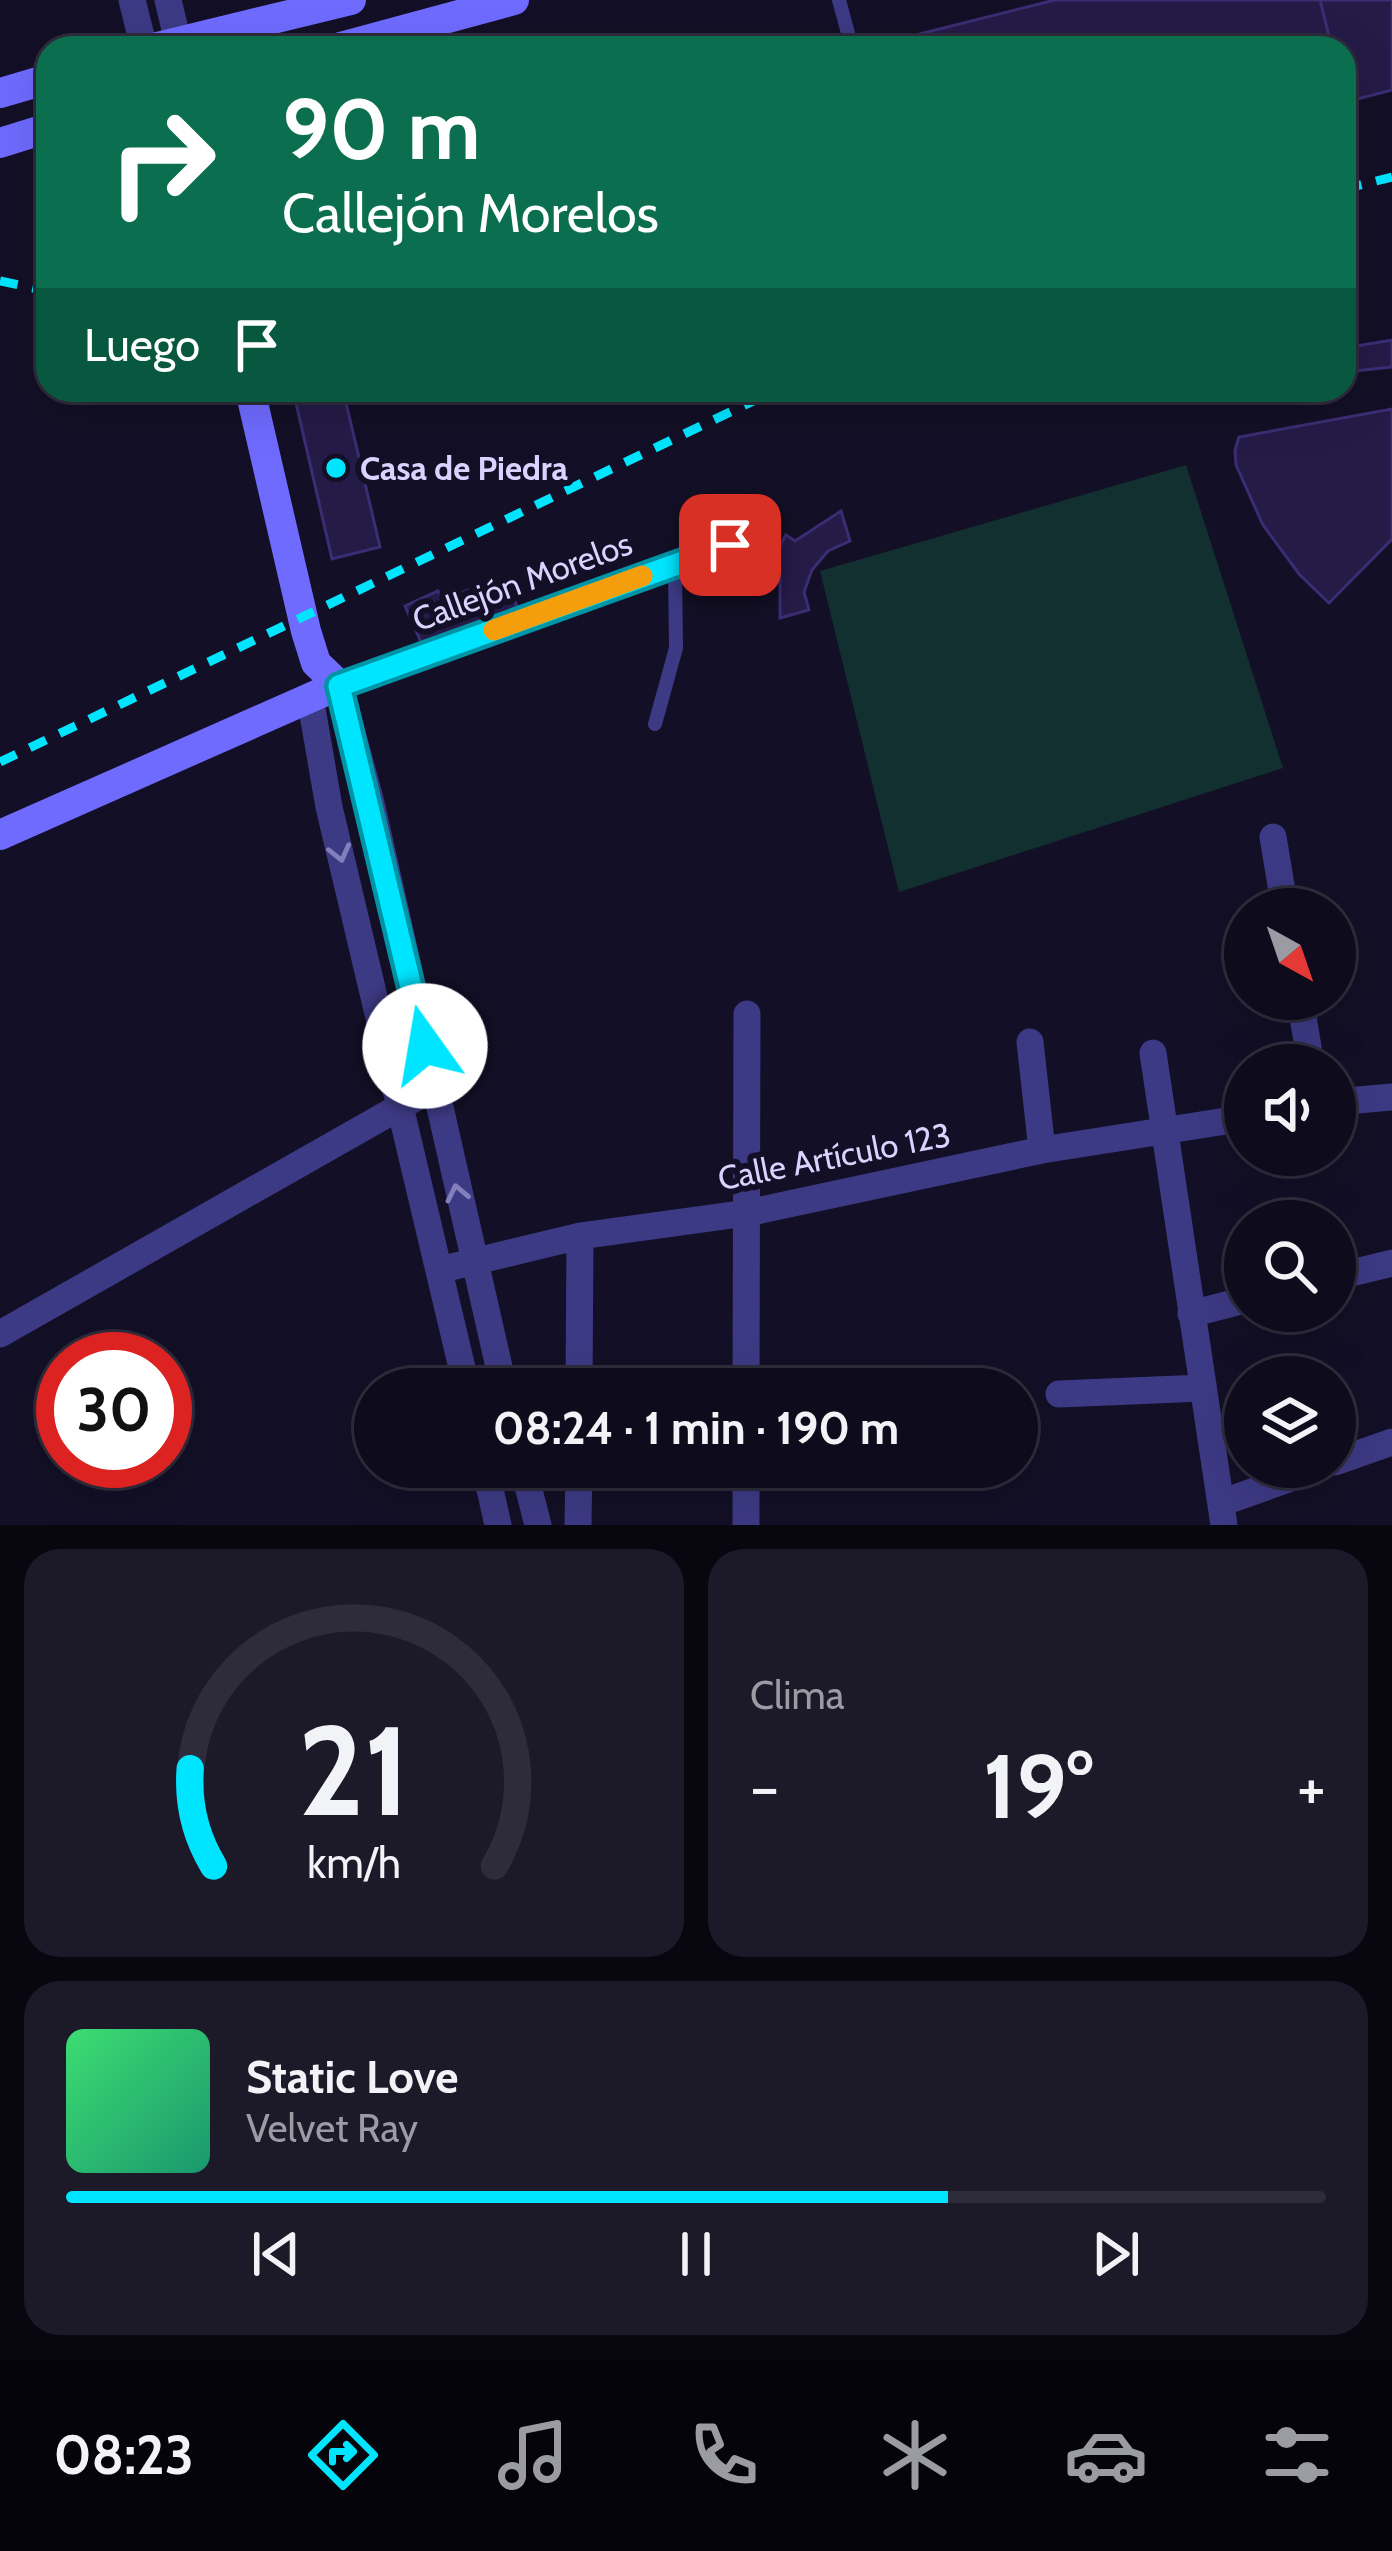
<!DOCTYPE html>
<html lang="es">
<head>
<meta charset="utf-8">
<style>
	body { margin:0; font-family:Cabin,sans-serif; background:#1c1929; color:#f1f3f6; height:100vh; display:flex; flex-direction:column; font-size:45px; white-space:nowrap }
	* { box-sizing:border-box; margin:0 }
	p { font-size:39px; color:#9b9ba3 }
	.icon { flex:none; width:66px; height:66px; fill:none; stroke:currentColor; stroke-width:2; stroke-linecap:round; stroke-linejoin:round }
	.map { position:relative; height:1525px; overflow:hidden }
	.panel { display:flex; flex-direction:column; gap:24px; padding:24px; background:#08060f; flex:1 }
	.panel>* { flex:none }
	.banner { position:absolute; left:36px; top:36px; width:1320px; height:366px; border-radius:36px; box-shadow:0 12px 48px #0002,0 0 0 3px #2e2b3b; background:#0b6e4f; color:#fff; overflow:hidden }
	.needle { width:78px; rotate:140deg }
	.tools { position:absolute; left:1224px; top:888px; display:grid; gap:24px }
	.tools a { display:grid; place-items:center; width:132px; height:132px; border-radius:50%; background:#0e0b1c; box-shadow:0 12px 48px #0002,0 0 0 3px #2e2b3b; font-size:60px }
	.speed { position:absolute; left:36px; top:1332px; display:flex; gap:24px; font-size:60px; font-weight:700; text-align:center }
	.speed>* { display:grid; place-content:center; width:156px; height:156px; border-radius:50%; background:#0e0b1c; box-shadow:0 12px 48px #0002,0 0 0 3px #2e2b3b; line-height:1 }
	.speed .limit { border:18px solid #d22; background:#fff; color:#111 }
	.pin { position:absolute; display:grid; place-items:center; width:102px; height:102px; color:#fff; margin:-51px; border-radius:24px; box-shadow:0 6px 18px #0006 }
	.me { position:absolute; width:132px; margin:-66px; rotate:347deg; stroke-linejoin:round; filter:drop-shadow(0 0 9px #0008) }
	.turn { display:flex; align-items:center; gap:42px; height:252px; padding:0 48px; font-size:54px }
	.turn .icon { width:156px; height:156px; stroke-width:2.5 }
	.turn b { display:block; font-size:84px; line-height:102px }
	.then { display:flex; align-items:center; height:114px; padding:0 48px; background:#0003; gap:24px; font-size:45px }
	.big { font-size:90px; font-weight:800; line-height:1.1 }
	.panel .tile { flex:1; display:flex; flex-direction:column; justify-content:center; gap:18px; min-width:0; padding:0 42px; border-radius:36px; background:#1c1929 }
	.panel .dial { align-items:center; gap:0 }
	.dial svg { height:312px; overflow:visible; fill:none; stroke:#2e2b3b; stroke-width:7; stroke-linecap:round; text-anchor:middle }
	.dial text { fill:#f1f3f6; stroke:none }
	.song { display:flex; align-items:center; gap:36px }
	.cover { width:144px; height:144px; border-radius:18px; background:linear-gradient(135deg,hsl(140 70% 55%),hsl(160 70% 35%)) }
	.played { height:12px; border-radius:6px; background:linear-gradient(90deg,#00e5ff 70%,#2e2b3b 70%) }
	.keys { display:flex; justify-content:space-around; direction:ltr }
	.heat { display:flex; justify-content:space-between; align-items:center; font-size:66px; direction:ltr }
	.panel .tiles { flex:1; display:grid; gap:24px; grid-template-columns:1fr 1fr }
	.tile:last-child { grid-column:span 2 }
	.trip { position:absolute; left:354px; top:1368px; width:684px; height:120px; border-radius:60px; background:#0e0b1c; box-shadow:0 12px 48px #0002,0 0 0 3px #2e2b3b; font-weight:800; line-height:120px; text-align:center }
	.tab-bar { display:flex; height:192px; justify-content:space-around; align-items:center; background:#06040b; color:#9b9ba3 }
	.tab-bar .icon { width:84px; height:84px }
	.tab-bar .selected { color:#00e5ff }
	.tab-bar b { font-size:54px; color:#f1f3f6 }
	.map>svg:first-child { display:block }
	.green { fill:#12302f }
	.building { fill:#241b47; stroke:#3b2d73; stroke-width:3 }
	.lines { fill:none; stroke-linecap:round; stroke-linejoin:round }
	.lane { stroke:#3d3a85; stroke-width:14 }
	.street { stroke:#3d3a85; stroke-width:27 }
	.secondary { stroke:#6f6bff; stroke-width:30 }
	.rail { stroke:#00e5ff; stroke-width:9; stroke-dasharray:18 15; stroke-linecap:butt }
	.oneway { stroke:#837fbc }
	.route-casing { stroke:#0095a6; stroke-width:30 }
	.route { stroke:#00e5ff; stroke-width:21 }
	.slow { stroke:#f59e0b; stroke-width:21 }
	.poi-dot { fill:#00e5ff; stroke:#130f26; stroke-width:4.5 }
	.labels { text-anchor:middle; stroke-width:12; stroke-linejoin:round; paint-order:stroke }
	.poi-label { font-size:33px; font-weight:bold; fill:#d9d4ff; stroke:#130f26; text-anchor:start }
	.street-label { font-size:33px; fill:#d9d4ff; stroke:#130f26 }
</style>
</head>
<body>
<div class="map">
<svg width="1392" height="1525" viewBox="0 0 1392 1525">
	<rect width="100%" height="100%" fill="#130f26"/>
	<path class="green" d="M1186 465 1283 768 899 892 820 571Z"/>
	<path class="building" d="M1055 0H1320L1332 48H864Z
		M1320 0H1392V90L1346 102 1344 48H1332Z
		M1392 340V367L1344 372V348Z
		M293 390H343L380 547 332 559Z
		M1392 409V539L1329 603 1299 574 1263 525 1236 465 1235 450 1239 437Z
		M841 511 850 541 828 551 812 570 804 592 809 610 780 618V570L769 565 786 535 795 541Z
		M507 581 517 607 424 649 405 606 438 591 444 601 468 590 474 599Z"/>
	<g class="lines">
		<path class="lane" d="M839 0 852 48
			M655 724 676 648 675 565"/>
		<path class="street" d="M132 0 144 48
			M168 0 178 42
			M310 697 329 807 467 1389
			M1273 837 1285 909
			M1300 999 1311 1065
			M1030 1042 1042 1150
			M1153 1053 1224 1525
			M1335 1102 1392 1097
			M439 1270 580 1236 747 1213 1042 1150 1245 1118
			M1335 1277 1392 1263
			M1191 1314 1245 1300
			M0 1334 419 1096
			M504 1389 370 799 339 685 731 545
			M579 1389 580 1236
			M746 1389 747 1014
			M1059 1394 1202 1388
			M1335 1462 1392 1442
			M485 1467 498 1525
			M523 1467 538 1525
			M1221 1503 1322 1467
			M578 1525 579 1467
			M746 1525V1467"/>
		<path class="secondary" d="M153 48 351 0
			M337 48 514 0
			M0 93 48 79
			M0 143 48 128
			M0 835 339 685 316 663 306 631 250 390"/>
		<path class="rail" d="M1344 189 1392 177
			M0 281 48 291
			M0 762 776 390"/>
	</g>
	<defs><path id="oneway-chevron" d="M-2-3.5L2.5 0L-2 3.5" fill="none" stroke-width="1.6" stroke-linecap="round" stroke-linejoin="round" transform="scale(3)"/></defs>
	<g class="oneway">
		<use href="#oneway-chevron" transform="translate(340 853) rotate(76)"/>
		<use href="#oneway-chevron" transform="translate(457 1193) rotate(-102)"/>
	</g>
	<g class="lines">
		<g class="route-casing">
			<path id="route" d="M425 1046 339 686 730 545"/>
		</g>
		<use href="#route" class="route"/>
		<path class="slow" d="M494 630 642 576"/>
	</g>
	<circle class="poi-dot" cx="336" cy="468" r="12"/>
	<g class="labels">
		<g class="poi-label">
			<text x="360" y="480">Casa de Piedra</text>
		</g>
		<g class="street-label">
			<text transform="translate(522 581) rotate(-20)" y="12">Callejón Morelos</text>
			<text transform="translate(834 1156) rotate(-11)" y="12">Calle Artículo 123</text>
		</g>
	</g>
</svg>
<div class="tools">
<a><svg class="needle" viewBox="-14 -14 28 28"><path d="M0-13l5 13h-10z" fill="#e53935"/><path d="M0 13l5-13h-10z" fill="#9b9ba3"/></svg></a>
<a><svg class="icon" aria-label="sound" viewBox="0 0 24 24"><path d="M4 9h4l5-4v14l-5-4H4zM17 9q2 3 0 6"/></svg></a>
<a><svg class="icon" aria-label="search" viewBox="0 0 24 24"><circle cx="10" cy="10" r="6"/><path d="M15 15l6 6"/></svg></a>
<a><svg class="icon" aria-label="layers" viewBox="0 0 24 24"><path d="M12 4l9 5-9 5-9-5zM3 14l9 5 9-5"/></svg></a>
</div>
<div class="speed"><div class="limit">30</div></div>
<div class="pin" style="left:730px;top:545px;background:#d93025"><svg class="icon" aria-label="arrive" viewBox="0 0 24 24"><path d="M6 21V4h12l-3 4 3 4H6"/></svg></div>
<svg class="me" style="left:425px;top:1046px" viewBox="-20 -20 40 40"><circle r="19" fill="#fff"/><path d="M0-13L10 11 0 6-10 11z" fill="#00e5ff"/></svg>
<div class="trip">08:24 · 1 min · 190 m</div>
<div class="banner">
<div class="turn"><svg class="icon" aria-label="right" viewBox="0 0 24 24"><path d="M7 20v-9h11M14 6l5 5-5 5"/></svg><div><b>90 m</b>Callejón Morelos</div></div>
<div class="then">Luego<svg class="icon" aria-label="arrive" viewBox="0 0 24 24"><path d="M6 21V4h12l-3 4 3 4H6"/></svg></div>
</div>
</div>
<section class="panel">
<div class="tiles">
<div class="tile dial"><svg viewBox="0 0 100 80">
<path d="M14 69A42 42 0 1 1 86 69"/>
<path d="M14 69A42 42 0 0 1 8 44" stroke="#00e5ff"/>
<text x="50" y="56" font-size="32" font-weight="700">21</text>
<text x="50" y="72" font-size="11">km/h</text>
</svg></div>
<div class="tile"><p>Clima</p>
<div class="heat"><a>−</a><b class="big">19°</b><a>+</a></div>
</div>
<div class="tile">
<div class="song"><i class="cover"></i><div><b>Static Love</b><p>Velvet Ray</p></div></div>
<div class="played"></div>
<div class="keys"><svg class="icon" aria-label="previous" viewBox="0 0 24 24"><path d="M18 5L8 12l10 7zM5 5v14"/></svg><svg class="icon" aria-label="pause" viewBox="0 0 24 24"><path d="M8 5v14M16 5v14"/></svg><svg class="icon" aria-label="next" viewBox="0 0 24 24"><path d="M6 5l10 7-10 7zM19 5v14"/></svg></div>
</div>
</div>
</section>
<nav class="tab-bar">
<b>08:23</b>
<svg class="icon selected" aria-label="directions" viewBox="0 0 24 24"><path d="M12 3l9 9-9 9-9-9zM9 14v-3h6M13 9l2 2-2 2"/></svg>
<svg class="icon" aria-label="music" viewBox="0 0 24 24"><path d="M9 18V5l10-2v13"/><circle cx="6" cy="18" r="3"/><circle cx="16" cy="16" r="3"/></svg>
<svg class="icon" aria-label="phone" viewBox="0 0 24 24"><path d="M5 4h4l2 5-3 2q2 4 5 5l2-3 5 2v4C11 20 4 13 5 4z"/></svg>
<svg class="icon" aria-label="climate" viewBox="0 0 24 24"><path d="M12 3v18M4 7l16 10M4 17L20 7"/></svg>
<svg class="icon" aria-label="car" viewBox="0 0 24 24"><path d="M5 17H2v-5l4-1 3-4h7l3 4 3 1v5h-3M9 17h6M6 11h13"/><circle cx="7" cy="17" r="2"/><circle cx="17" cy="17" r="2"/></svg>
<svg class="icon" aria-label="filters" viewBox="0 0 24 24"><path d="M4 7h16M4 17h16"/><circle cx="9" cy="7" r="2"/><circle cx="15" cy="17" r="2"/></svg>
</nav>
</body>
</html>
